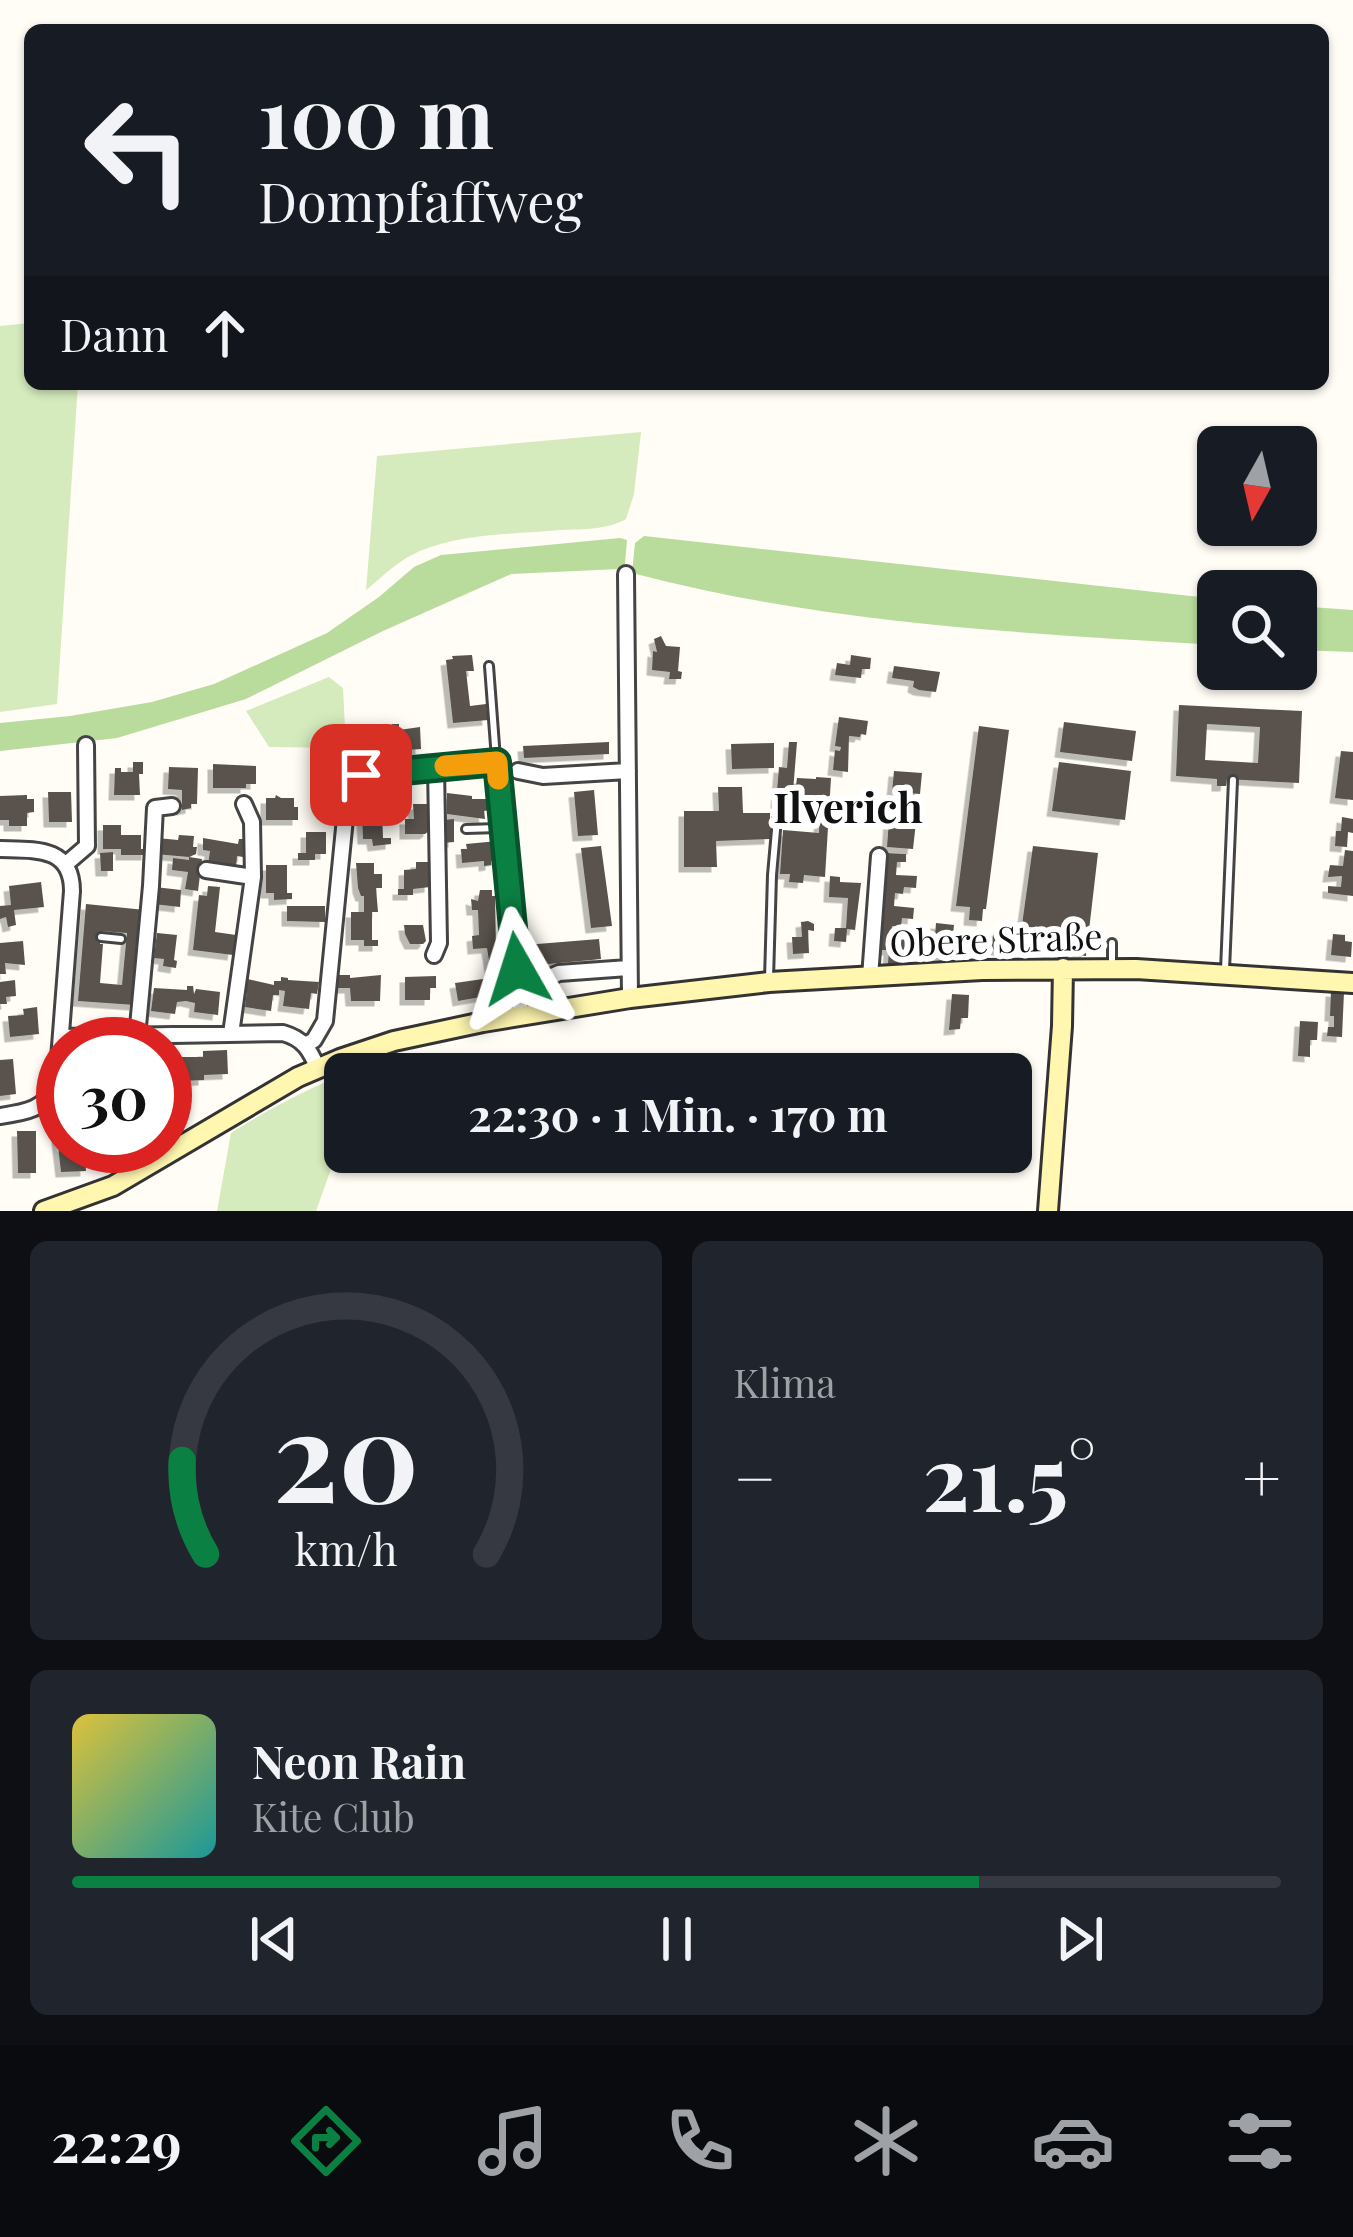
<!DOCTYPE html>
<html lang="de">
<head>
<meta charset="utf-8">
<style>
	body { margin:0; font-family:"Playfair Display",serif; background:#20242c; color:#f1f3f6; height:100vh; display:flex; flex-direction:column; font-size:45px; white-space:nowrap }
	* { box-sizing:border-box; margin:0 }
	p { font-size:39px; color:#9ea1a6 }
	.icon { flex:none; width:66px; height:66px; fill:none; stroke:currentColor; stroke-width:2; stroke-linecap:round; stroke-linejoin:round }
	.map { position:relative; height:1211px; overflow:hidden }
	.details { display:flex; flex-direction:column; gap:30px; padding:30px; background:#0d0f14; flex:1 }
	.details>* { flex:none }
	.top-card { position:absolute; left:24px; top:24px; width:1305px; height:366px; border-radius:18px; box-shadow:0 3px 9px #0004; background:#171b24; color:#f1f3f6; overflow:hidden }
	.needle { width:78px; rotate:188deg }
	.tools { position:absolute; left:1197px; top:426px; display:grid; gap:24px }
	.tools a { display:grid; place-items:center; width:120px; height:120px; border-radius:18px; background:#171b24; box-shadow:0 3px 9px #0004; font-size:60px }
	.speed { position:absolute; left:36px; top:1017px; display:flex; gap:24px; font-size:60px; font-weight:700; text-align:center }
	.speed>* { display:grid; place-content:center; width:156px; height:156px; border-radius:50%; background:#171b24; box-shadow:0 3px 9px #0004; line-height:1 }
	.speed .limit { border:18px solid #d22; background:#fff; color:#111 }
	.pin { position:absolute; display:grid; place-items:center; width:102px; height:102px; color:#fff; margin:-51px; border-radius:24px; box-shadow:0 6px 18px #0006 }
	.me { position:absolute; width:132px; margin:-66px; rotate:354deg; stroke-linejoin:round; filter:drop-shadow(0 0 9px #0008) }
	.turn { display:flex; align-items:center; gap:42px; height:252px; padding:0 36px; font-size:54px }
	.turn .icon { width:156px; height:156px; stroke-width:2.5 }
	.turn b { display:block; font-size:84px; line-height:102px }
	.then { display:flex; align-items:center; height:114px; padding:0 36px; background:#0003; gap:24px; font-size:45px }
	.big { font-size:90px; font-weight:700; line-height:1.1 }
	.details .card { flex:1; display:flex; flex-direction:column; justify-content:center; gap:18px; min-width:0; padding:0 42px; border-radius:18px; background:#20242c }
	.details .dial { align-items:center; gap:0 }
	.dial svg { height:312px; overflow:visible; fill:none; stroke:#363941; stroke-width:7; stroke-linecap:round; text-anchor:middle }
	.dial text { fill:#f1f3f6; stroke:none }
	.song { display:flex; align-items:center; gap:36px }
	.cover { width:144px; height:144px; border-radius:18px; background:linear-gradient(135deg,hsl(50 70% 55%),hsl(180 70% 35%)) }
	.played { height:12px; border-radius:6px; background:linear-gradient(90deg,#0b8043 75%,#363941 75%) }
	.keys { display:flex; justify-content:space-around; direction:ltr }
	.heat { display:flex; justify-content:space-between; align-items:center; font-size:66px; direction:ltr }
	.details .tiles { flex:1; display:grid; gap:30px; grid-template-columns:1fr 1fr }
	.card:last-child { grid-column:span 2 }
	.trip { position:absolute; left:324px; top:1053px; width:708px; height:120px; border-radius:18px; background:#171b24; box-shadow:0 3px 9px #0004; font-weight:700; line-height:120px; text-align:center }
	.dock { display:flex; height:192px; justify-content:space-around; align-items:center; background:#090b0e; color:#9ea1a6 }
	.dock .icon { width:84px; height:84px }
	.dock .selected { color:#0b8043 }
	.dock b { font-size:54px; color:#f1f3f6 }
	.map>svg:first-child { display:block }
	.green { fill:#d5ebbd }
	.forest { fill:#b9dc9c }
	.building { fill:#5a524d; fill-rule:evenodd; filter:url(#shadow) }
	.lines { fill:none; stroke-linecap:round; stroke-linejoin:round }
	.lane-casing { stroke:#444; stroke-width:12 }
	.street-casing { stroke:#444; stroke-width:20 }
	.secondary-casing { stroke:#333; stroke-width:24 }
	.lane { stroke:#fff; stroke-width:6 }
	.street { stroke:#fff; stroke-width:14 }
	.secondary { stroke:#fff6b0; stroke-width:18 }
	.route-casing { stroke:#07532c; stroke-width:30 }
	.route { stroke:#0b8043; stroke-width:21 }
	.slow { stroke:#f59e0b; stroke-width:21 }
	.labels { text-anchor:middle; stroke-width:12; stroke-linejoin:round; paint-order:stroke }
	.street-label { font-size:36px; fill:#111; stroke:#fff }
	.quarter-label { font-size:42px; font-weight:bold; fill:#111; stroke:#fff }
</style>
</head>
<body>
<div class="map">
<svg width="1353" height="1211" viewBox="0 0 1353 1211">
	<defs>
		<filter id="shadow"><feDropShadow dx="-5.5" dy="5.5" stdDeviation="0" flood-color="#0004"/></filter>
	</defs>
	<rect width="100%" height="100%" fill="#fffdf5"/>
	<path class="green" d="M30 323V384H78L57 704 0 712V326Z
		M641 432 634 494 626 519C607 530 583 529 561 530 516 534 463 533 420 551 400 559 383 576 366 590L377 456Z
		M329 677 343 688 346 748 269 747 246 711Z
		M373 1065 368 1074H345V1130L316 1211H217L231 1133C276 1105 322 1080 373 1065Z"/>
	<path class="forest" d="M644 536 1218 599V645C1021 633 824 624 632 573L635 543Z
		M620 538 627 540 625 564 619 569 511 574 383 631 246 699 117 738 0 751V723L70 716 152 702 214 684 327 633 379 597 414 567 441 555Z
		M1296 606 1353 610V652L1296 650Z"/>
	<path class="building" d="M661 636 666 646 680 647 678 671 682 672 681 679H669L670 672 652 670 653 651 657 652 654 639Z
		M472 655 474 671H466L470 706 486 704 488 720 453 723 446 660 453 659 452 656Z
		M851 655 871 658 870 669H862L861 678 835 675 837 663 850 665Z
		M894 666 940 672 936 692 919 690 913 687 914 681 892 678Z
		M1179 705 1302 711 1299 783 1227 779 1226 786H1217V779L1176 776ZM1207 724 1260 727 1258 763 1205 760Z
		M839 717 868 721 866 735 861 734 860 737 849 736 848 772 833 770 835 750 840 751 841 747 835 746Z
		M1064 722 1136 731 1132 761 1060 752Z
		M392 724H399V730L420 727 421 749 407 750 400 748V742H393Z
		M979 726 1009 730 986 909H983L982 921 969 920 970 907 956 906Z
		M386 730 387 750 363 752 362 734Z
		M609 742V754L524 758 523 746Z
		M789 742H797L792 804 776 803 779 767 787 768Z
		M774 743V768L732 769 731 744Z
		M1341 751 1353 752V800L1335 798Z
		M133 762H143V774H139L140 795H114L115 768H121V772H133Z
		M1059 762 1131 771 1125 820 1052 811Z
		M213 764 256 766V784H246V788H213Z
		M169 767 198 768 197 804H191V808L182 810V790L168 789Z
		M894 771 922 773 920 794 892 792Z
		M816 777 831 778 825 877 804 875 803 883 789 882 790 874H780L783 830 819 833 820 808 799 806 800 800H794L797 778 816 779Z
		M718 787H742L743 813H770V839L716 841 717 867H684V811H719Z
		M594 790 598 835 578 836 574 792Z
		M48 792H71L72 822H49Z
		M447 793 472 796V799H490V810L484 811 485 819 447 814Z
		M27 795V799H34V812L27 813V826H9V820H0V796Z
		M276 795 281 798H294V807H298V820H266V798H275Z
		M413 804H428L429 831 425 834H405V819H414Z
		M362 813H382L383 838H391V844L373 846 372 839H363Z
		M1342 817 1353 819V833L1348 832 1347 847 1335 846 1336 831H1341Z
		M454 819V842L442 843V820Z
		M889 820 916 822 913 849 887 847Z
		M103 825H121V835H141V849H147V855H121V849H103Z
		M306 832H326V854H315V860H298V853H306Z
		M179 835 194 836 193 847H197L196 854 189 857 202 859 198 891 185 889 188 872 172 870 173 858 189 860V857L155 854 157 838 178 840Z
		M203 838 238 844 239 839H245L243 857 237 856 236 868 208 865 210 851 203 850Z
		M498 841 499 860 491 861V865L484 866V861L462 863 461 849H467L466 844Z
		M601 846 612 926 591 928 581 848Z
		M1033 846 1098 853 1086 956 1066 953 1068 938 1021 932Z
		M1345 850 1353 851V896L1328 893V886L1341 887 1342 876 1328 877 1329 870 1330 865 1343 866Z
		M113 852V871H101L100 853Z
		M886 853 906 854V862H897L896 875 917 876 916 888 904 887 903 894 895 893 894 906 914 908 913 919 902 918 901 926H892L891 939 912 940 906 963 888 964 889 950H878Z
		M416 862H430V887L413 889V895H398V889H404V870L416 869Z
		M356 863H374V874H382V888H376L378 912H372V940H378V946H364V940H351V912H364V896H361L358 888Z
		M266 865H287V893H292V899L274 900V893H266Z
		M830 876 840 877V882L861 883 855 930 847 929 846 942 834 941 835 928H846L848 898 829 897Z
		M41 882 44 907 14 910 16 925 8 927 6 917 0 919V906L11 905 9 886Z
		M208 886 220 887 215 932 236 935 233 955 193 950 199 895 207 896Z
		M155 887 181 890 180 907 153 904Z
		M480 890H492V896H495L496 948H499L504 985 491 987 492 995 458 1001 455 983 490 978 491 973 487 948 473 949 472 936 479 935 478 910H472L471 899 478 901Z
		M86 904 145 910 135 1005 78 1001ZM101 931 127 933 122 985 100 983 103 944H100Z
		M287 906H325V922L287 921Z
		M808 921 814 924V931L808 930 809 953 793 954 792 937H802L801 922Z
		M936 923 954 925 951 956 924 953 926 935 935 936Z
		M404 925H423L426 941 423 944H410L405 934Z
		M1001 930 1017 934 1014 952 991 949 994 931Z
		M157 933 177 935 174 960 177 961 176 968 163 966 164 959 154 958Z
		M1333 934 1345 935V941L1352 942 1351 957 1331 955Z
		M599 939 601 959 527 966 525 945Z
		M23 941 25 965 5 963 6 974H0V943Z
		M338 975H350V978L381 975 380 1001H351L350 988H338Z
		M436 976V988H430V1000H405V977Z
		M281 977 288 978V980L319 982 317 994 311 993 309 1009 283 1006 285 991 279 990V995H273L271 1011 245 1007 247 991 241 990 243 978 274 985V981H281Z
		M15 980 16 996 6 997 7 1004H0V982Z
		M187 986H193L194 994 196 989 220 992 218 1015 194 1012 195 1003 186 1001 177 1002 175 1014 151 1011 154 988 187 990Z
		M1331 991 1344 992 1342 1037 1327 1036 1328 1027H1334V1016H1330Z
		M952 994 969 995 968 1018H961L960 1029 949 1030Z
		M37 1007 39 1034 10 1037 8 1016 24 1015 23 1009Z
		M1300 1021 1318 1022 1317 1040H1310V1057L1298 1056Z
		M227 1050 228 1074 204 1075V1080L180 1081V1087L165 1088V1057H203V1051Z
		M13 1059 16 1094 0 1096V1060Z
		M56 1129H63V1146H84L86 1171 61 1172Z
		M17 1131H36V1173H18Z"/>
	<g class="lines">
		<g class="lane-casing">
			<path id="lane" d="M489 666 496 759
				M466 829 499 828
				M101 937 121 939
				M1112 965V943
				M1225 970 1233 780
				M769 979 772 875 777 819"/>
		</g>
		<g class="street-casing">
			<path id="street" d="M626 574 630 998
				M518 771 543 776 628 771
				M244 804 252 822 253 877
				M0 849C34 850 72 846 72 891L57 1085C43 1110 27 1112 0 1116
				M66 864 87 846 86 745
				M206 870 253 877 231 1034
				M434 955 439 943 436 767
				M870 977 879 856
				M539 982 559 973 628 968
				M61 1037 283 1033C304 1039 310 1050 318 1069
				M137 1037 151 886 155 808 172 806
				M306 1045 314 1040 325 1021 348 788 361 775 497 762 521 1016"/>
		</g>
		<g class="secondary-casing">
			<path id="secondary" d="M44 1211 113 1186 298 1077 340 1059 394 1041 483 1022 630 998 769 982 982 970 1136 969 1353 983
				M1048 1211 1062 1026 1063 968"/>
		</g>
		<use href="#lane" class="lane"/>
		<use href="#street" class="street"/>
		<use href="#secondary" class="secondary"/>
	</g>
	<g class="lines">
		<g class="route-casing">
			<path id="route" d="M361 775 497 762 517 969"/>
		</g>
		<use href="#route" class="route"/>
		<path class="slow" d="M445 766 497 762 498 779"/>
	</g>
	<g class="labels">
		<g class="street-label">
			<text transform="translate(996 940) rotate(-2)" y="13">Obere Straße</text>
		</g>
		<g class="quarter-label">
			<text x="848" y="823">Ilverich</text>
		</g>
	</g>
</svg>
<div class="tools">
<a><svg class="needle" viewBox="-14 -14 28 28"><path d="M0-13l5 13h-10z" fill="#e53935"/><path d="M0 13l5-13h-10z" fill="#9ea1a6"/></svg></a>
<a><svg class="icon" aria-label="search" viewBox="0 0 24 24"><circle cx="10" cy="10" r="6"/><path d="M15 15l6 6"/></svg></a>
</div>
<div class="speed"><div class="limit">30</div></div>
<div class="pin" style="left:361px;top:775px;background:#d93025"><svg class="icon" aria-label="arrive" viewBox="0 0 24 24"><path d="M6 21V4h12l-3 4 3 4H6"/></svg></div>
<svg class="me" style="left:517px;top:969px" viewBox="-20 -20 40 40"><path d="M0-17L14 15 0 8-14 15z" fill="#0b8043" stroke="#fff" stroke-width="4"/></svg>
<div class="trip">22:30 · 1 Min. · 170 m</div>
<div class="top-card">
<div class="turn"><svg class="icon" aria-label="left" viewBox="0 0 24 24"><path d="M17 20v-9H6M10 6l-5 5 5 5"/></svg><div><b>100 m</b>Dompfaffweg</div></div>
<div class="then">Dann<svg class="icon" aria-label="ahead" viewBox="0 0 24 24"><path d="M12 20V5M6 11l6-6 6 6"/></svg></div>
</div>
</div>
<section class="details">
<div class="tiles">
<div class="card dial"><svg viewBox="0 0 100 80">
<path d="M14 69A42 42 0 1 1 86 69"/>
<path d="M14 69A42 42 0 0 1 8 45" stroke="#0b8043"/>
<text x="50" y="56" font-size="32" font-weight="700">20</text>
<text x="50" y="72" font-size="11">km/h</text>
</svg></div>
<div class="card"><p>Klima</p>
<div class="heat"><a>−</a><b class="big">21.5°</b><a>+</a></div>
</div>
<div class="card">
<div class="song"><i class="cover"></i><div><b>Neon Rain</b><p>Kite Club</p></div></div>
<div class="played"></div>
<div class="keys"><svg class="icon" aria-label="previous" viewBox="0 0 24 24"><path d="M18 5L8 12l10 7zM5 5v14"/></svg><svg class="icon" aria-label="pause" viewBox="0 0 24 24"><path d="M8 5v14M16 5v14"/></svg><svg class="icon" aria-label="next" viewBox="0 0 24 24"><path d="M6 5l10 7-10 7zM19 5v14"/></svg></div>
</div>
</div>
</section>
<nav class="dock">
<b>22:29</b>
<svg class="icon selected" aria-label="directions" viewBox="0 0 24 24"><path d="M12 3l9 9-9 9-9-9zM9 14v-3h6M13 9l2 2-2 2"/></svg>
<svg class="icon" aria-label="music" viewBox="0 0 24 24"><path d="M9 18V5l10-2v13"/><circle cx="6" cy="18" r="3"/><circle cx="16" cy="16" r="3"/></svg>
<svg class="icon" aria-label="phone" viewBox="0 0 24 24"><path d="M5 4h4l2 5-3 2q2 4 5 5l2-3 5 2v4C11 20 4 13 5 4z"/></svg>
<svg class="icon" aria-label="climate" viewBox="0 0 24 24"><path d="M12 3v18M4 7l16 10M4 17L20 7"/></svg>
<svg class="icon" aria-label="car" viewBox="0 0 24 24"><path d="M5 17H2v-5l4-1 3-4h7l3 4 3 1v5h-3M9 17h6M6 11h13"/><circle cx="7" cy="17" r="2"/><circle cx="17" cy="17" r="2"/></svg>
<svg class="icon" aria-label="filters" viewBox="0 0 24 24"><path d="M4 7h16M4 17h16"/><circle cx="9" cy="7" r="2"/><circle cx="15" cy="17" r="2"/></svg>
</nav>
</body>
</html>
